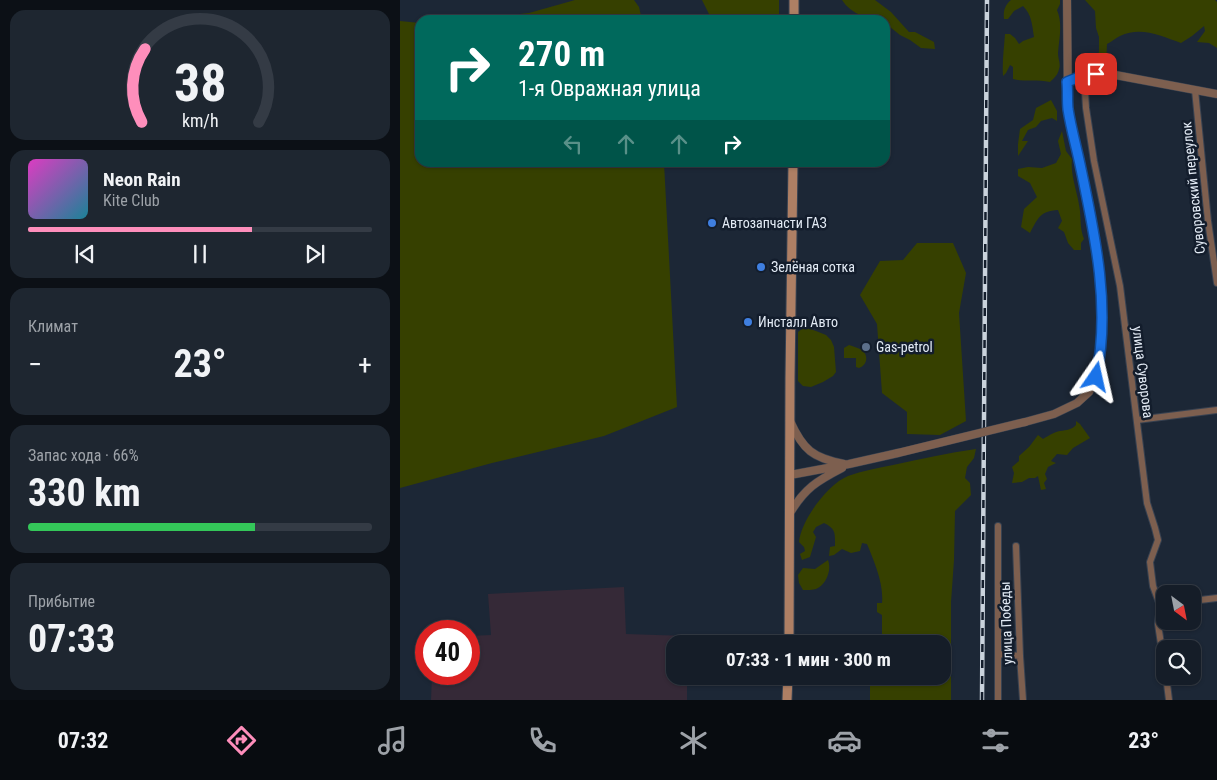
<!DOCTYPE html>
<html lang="ru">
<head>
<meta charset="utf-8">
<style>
	body { margin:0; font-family:"Roboto Condensed",sans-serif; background:#1e2630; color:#f1f3f6; height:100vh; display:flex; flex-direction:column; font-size:19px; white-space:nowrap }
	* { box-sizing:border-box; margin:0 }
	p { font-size:16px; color:#9da2a8 }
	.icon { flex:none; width:28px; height:28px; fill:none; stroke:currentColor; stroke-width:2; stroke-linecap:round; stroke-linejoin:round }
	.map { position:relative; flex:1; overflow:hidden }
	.side { display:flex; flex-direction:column; gap:10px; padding:10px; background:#0c1016; width:400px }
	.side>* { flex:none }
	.guide { position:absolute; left:15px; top:15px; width:475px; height:152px; border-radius:15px; box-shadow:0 1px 4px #0004,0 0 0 1px #343b45; background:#00695c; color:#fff; overflow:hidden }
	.needle { width:32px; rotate:148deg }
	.buttons { position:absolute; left:756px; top:585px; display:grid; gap:10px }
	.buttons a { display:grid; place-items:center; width:45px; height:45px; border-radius:10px; background:#151d28; box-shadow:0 1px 4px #0004,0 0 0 1px #343b45; font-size:25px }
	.speed { position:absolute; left:15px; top:620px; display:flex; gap:10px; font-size:25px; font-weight:700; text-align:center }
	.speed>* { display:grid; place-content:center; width:65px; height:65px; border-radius:50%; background:#151d28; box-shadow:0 1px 4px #0004,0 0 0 1px #343b45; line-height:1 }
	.speed .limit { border:8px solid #d22; background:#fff; color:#111 }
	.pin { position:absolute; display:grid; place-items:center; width:42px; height:42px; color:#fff; margin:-21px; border-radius:10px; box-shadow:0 2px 8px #0006 }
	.me { position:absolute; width:55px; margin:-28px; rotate:11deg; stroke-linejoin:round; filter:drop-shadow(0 0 4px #0008) }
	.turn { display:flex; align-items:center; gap:18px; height:105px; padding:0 20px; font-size:22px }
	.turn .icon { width:65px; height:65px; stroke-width:2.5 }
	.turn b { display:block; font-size:35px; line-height:42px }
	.lanes { display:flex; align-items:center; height:48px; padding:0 20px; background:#0003; justify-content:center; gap:25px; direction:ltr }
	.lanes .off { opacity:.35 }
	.big { font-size:38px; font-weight:700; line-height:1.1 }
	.side .tile { flex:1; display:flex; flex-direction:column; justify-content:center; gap:8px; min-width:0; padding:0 18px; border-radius:15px; background:#1e2630 }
	.side .dial { align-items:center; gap:0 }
	.dial svg { height:130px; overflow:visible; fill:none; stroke:#343b45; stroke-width:7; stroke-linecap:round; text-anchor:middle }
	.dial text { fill:#f1f3f6; stroke:none }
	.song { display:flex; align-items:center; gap:15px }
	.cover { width:60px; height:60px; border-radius:8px; background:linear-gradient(135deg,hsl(310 70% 55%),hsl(190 70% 35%)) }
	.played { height:5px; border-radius:2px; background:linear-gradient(90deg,#fe8ebb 65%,#343b45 65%) }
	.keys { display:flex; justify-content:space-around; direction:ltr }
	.heat { display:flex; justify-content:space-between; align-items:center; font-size:28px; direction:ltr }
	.charge { height:8px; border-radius:4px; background:linear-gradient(90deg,#34c759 66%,#343b45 0) }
	.trip { position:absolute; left:266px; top:635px; width:285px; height:50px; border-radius:15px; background:#151d28; box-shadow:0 1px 4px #0004,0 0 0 1px #343b45; font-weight:700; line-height:50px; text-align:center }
	.tab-bar { display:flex; height:80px; justify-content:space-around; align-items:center; background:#080c10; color:#9da2a8 }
	.tab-bar .icon { width:35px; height:35px }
	.tab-bar .selected { color:#fe8ebb }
	.tab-bar b { font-size:22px; color:#f1f3f6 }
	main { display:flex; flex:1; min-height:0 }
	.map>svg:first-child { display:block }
	.industrial { fill:#352937 }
	.green { fill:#364000 }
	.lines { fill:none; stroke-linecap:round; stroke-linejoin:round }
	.minor-casing { stroke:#384251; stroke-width:8 }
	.tertiary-casing { stroke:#384251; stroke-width:9 }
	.secondary-casing { stroke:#384251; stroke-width:11 }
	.minor { stroke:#7d5f4f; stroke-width:6 }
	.tertiary { stroke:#7d5f4f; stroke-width:8 }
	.secondary { stroke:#ae7f64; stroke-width:9 }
	.rail-casing { stroke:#cad3dd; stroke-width:4.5 }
	.rail { stroke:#131d2c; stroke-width:2.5; stroke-dasharray:8; stroke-linecap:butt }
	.tertiary-bridge-casing { stroke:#384251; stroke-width:9; stroke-linecap:butt }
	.tertiary-bridge { stroke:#7d5f4f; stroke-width:8 }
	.route-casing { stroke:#114b97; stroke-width:12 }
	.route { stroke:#1a73e8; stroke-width:9 }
	.shop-dot { fill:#3f7fe0; stroke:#131d2c; stroke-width:2 }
	.service-dot { fill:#5c6f8a; stroke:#131d2c; stroke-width:2 }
	.labels { text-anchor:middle; stroke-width:5; stroke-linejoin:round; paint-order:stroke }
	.street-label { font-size:14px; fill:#e3ebf5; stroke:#131d2c }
	.poi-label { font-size:14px; fill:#e3ebf5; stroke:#131d2c; text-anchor:start }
</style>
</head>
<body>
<main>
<section class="side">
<div class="tile dial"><svg viewBox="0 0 100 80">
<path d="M14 69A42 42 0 1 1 86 69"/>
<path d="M14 69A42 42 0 0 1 16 24" stroke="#fe8ebb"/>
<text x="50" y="56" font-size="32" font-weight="700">38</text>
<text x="50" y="72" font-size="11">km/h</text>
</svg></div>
<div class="tile">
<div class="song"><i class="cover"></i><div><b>Neon Rain</b><p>Kite Club</p></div></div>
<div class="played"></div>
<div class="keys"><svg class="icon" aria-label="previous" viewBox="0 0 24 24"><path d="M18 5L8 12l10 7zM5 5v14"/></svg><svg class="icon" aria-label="pause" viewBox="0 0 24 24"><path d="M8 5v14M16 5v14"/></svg><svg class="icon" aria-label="next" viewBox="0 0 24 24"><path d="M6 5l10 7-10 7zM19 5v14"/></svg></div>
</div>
<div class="tile"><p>Климат</p>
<div class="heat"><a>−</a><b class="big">23°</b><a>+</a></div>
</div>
<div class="tile"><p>Запас хода · 66%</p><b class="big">330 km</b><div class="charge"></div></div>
<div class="tile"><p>Прибытие</p><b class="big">07:33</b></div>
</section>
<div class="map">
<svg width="817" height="700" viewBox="0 0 817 700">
	<rect width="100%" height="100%" fill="#1c2736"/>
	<path class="industrial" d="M224 587 226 634 287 636V644H275V676H287V700H31L32 674H69V636L91 635 88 594Z"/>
	<path class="green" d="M175 0H234L239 7 242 20H66L129 13Z
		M302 0H379V19L312 20Z
		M442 0H475L491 12 509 32H515L534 42 535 49 521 48 510 40 500 35 485 23V20C468 20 451 14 442 0Z
		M611 0H660V4L657 10C663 24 659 39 658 53 658 59 661 64 659 69 658 75 654 78 650 82 638 79 625 82 613 79V67L610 65 606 73 603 76C602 62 604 48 605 34H610L615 38 619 44 623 41 634 37C632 25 632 15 623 6L614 11 608 19H604C603 11 605 5 611 0Z
		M685 0H815L817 2V48L809 43 797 42 805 31 804 26 792 36 781 43C761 36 741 26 720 36 716 38 711 42 707 44L706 65 696 62 695 57 699 52V37L696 28 695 11Z
		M0 21 20 23V162L264 163 277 407 204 436 92 463 0 488Z
		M651 100 657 111V121L652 118 641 121 636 127 628 130 622 141H628L618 156V144L620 129 633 120 636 108Z
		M662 131 666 151 672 159C670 176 678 193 680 211 681 221 680 229 684 239L681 243V250H674L668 243 664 232 658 228 662 221 658 210C640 211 638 218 630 233L621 227 624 209 637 197 630 183 618 176V169L628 167 642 168 656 163 661 154 658 141Z
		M517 243H553L566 273 559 313 566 421 540 435 507 434V412L482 393 477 324 460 295 480 261 503 260Z
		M403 328H407L416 331 426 335 431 340 434 347 436 372 433 376 423 382 411 387 403 386 398 381V332Z
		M449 345C453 346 458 348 462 350 469 356 467 365 459 368L456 367V358H444V348Z
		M676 421 680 424 690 438 673 448 667 455 657 454 651 461 656 463 648 467 645 474 647 479 644 483 646 489 641 490 638 476 635 478H629L622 482 612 483 614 473 612 467 619 461V456L629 447 638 435 643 439C648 436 654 432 660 431 667 430 671 430 676 425Z
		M576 449 574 458 567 467 565 478 570 483 571 495 555 511 554 560 551 602V700H470V676H542V644H483L482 635V615L477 612V603H482C484 584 474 561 467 544L462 543 460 551 451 553 442 549 434 555 429 556 430 547 435 546C435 533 436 529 424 523L416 527 413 532 416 537 410 557 402 560 400 554 405 551 404 547 399 542C401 520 428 484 448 476 462 471 478 468 493 465 521 459 548 453 576 449Z
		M428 560C432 570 426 585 416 589 413 590 407 590 403 590L399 583 398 575 403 568 415 569Z"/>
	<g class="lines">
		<g class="minor-casing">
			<path id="minor" d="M684 75 686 108 694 161 720 286 747 503 755 528 758 540 750 562 753 586 760 605 758 624 765 671
				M795 90 808 221 817 283
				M737 420 817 410
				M598 526V700
				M616 546 620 656 623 700
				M792 601 817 598
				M598 654 620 656
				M766 676 769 700"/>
		</g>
		<g class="tertiary-casing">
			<path id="tertiary" d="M667 82 684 75 710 74 817 94
				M390 421C403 450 413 458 444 464
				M625 422 654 414 677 403 689 392 696 377 701 356 702 334V307L696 248 668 107 667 0
				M390 475 449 464 498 453
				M390 513C405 488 417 481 442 468"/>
		</g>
		<g class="secondary-casing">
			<path id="secondary" d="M394 20V0
				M389 644 390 378 393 162
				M387 700 388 676"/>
		</g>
		<use href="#minor" class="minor"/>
		<use href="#tertiary" class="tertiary"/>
		<use href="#secondary" class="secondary"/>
		<g class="rail-casing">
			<path id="rail" d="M582 700 587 0"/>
		</g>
		<use href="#rail" class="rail"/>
		<g class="tertiary-bridge-casing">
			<path id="tertiary-bridge" d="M498 453 625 422"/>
		</g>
		<use href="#tertiary-bridge" class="tertiary-bridge"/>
	</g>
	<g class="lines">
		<g class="route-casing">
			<path id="route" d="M696 377C711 309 695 235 681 169 677 149 671 129 668 109 667 100 668 91 667 82L684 75 696 74"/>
		</g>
		<use href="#route" class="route"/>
	</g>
	<g class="shop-dot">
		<circle cx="312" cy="223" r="5"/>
		<circle cx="361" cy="267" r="5"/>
		<circle cx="348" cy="322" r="5"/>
	</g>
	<circle class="service-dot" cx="466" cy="347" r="5"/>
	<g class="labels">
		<g class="street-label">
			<text transform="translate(793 188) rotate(-96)" y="5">Суворовский переулок</text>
			<text transform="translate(743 372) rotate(83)" y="5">улица Суворова</text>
			<text transform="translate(606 623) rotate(-92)" y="5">улица Победы</text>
		</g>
		<g class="poi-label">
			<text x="322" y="228">Автозапчасти ГАЗ</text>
			<text x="371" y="272">Зелёная сотка</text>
			<text x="358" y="327">Инсталл Авто</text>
			<text x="476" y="352">Gas-petrol</text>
		</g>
	</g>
</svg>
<div class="buttons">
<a><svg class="needle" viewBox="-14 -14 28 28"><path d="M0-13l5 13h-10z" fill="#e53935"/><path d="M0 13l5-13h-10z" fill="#9da2a8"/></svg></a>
<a><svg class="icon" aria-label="search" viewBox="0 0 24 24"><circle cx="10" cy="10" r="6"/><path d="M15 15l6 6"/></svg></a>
</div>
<div class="speed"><div class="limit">40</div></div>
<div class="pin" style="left:696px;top:74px;background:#d93025"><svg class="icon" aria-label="arrive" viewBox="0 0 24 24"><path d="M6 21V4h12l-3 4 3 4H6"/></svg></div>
<svg class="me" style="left:696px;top:377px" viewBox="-20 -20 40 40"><path d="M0-17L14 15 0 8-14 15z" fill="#1a73e8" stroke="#fff" stroke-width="4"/></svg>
<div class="trip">07:33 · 1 мин · 300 m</div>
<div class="guide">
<div class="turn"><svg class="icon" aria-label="right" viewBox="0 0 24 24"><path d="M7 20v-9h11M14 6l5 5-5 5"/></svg><div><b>270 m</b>1-я Овражная улица</div></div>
<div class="lanes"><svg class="icon off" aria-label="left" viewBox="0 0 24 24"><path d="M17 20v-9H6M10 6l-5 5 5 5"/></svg><svg class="icon off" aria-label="ahead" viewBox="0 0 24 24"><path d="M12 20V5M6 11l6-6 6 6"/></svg><svg class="icon off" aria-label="ahead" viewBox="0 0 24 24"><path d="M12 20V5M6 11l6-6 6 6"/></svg><svg class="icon" aria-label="right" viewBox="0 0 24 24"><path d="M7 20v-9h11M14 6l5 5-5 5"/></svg></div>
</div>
</div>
</main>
<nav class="tab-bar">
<b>07:32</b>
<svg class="icon selected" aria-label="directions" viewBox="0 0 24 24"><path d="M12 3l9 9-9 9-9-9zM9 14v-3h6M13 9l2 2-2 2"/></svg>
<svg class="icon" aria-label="music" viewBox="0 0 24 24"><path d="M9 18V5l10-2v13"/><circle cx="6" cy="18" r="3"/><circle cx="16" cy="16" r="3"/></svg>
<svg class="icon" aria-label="phone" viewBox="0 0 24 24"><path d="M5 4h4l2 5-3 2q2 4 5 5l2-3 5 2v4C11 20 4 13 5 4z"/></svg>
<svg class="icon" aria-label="climate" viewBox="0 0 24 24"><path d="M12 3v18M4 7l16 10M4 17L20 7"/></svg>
<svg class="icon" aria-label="car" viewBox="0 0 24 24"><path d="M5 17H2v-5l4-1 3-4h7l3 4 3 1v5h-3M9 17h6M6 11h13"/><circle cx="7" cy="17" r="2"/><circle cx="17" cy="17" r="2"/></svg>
<svg class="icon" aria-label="filters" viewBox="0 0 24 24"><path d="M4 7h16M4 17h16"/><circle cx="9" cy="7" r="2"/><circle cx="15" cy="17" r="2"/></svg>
<b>23°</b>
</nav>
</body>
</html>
